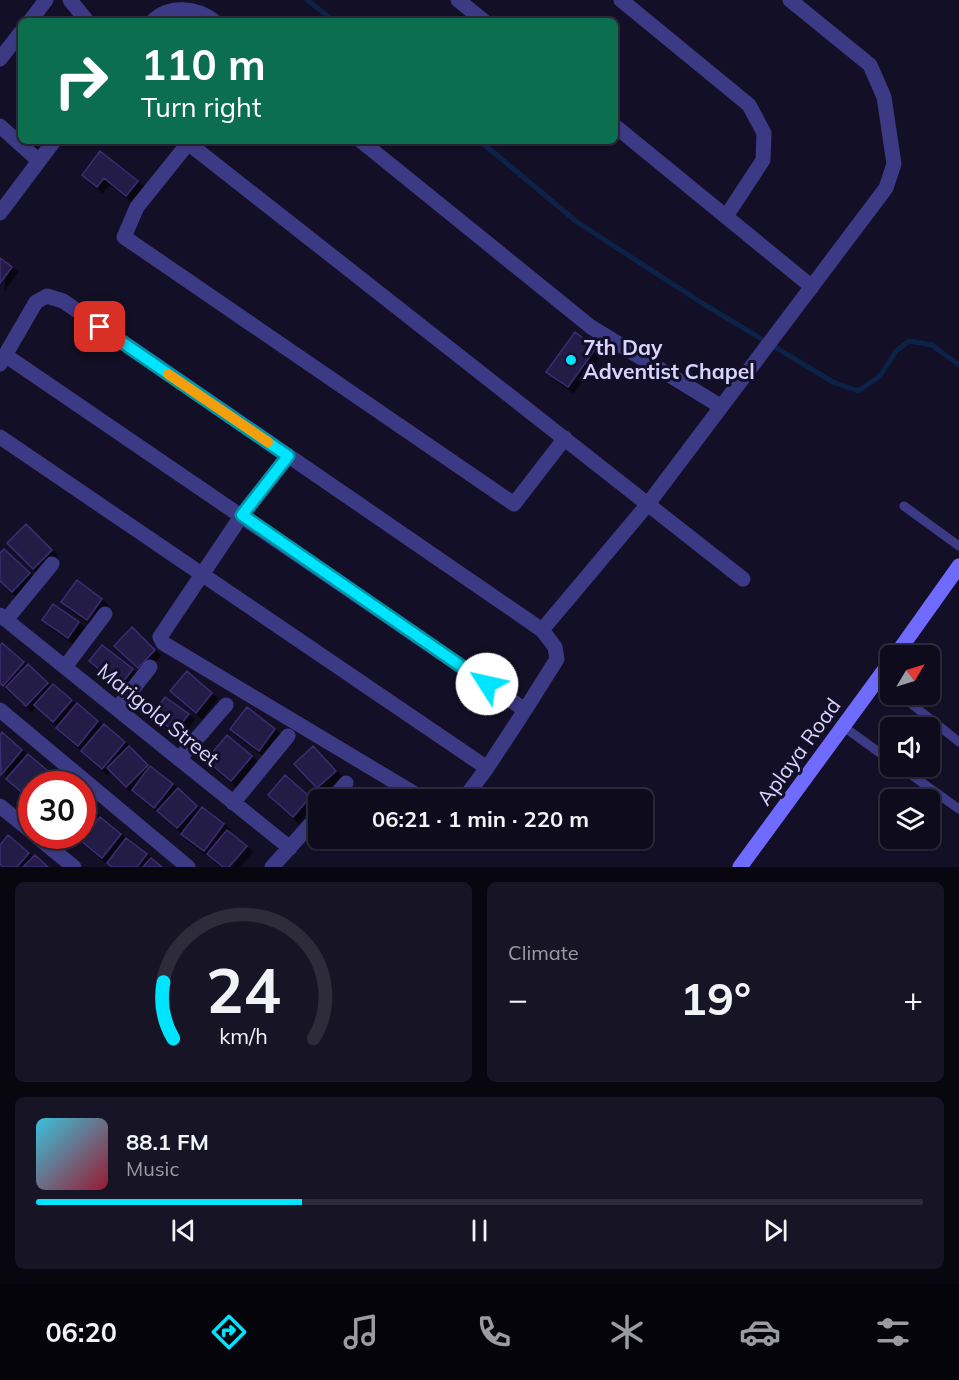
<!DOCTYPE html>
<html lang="en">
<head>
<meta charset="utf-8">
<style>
	body { margin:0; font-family:Mulish,sans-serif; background:#171425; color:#f1f3f6; height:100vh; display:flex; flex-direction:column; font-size:22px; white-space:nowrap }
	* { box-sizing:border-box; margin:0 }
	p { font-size:20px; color:#9b9ba3 }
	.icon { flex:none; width:33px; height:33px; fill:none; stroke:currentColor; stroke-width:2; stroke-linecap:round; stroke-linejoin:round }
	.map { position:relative; height:867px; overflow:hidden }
	.panel { display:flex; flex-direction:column; gap:15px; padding:15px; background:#08060f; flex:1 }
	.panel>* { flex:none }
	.guide { position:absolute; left:18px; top:18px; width:600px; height:126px; border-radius:9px; box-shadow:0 2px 4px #0004,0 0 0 2px #2e2b3b; background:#0b6e4f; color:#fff; overflow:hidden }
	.needle { width:39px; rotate:52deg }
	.tools { position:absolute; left:880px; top:645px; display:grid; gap:12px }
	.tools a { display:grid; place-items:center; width:60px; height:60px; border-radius:9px; background:#0e0b1c; box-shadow:0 2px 4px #0004,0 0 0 2px #2e2b3b; font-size:30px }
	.speed { position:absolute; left:18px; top:771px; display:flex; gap:12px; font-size:30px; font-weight:700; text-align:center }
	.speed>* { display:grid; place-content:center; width:78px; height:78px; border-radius:50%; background:#0e0b1c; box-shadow:0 2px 4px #0004,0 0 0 2px #2e2b3b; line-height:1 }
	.speed .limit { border:9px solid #d22; background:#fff; color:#111 }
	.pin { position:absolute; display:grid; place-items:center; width:51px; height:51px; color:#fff; margin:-26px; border-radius:12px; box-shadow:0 3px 9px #0006 }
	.me { position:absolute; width:66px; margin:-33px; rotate:305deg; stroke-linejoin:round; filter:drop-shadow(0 0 4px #0008) }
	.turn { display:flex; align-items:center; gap:21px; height:126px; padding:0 24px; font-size:27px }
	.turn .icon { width:78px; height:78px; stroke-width:2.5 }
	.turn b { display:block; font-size:42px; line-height:51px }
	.big { font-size:45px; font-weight:700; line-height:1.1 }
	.panel .card { flex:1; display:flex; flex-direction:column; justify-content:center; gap:9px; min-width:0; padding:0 21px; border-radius:9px; background:#171425 }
	.panel .dial { align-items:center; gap:0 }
	.dial svg { height:156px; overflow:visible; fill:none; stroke:#2e2b3b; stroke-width:7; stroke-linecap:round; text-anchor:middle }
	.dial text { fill:#f1f3f6; stroke:none }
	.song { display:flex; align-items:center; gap:18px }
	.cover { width:72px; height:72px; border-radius:9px; background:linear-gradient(135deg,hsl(190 70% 55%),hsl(350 70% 35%)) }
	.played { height:6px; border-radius:3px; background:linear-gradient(90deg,#00e5ff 30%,#2e2b3b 30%) }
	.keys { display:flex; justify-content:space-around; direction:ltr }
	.heat { display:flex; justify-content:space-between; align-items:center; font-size:33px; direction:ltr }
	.panel .tiles { flex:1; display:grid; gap:15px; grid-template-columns:1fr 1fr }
	.card:last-child { grid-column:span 2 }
	.trip { position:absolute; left:308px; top:789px; width:345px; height:60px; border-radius:9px; background:#0e0b1c; box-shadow:0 2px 4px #0004,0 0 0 2px #2e2b3b; font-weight:700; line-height:60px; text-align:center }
	.dock { display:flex; height:96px; justify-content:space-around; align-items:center; background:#06040b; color:#9b9ba3 }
	.dock .icon { width:42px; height:42px }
	.dock .current { color:#00e5ff }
	.dock b { font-size:27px; color:#f1f3f6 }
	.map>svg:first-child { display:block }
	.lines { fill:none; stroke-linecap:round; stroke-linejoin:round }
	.stream { stroke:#0c2248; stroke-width:5 }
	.building { fill:#241b47; stroke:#3b2d73; stroke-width:1.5; filter:url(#shadow) }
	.lane { stroke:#3d3a85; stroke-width:9 }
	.street { stroke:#3d3a85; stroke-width:15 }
	.secondary { stroke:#6f6bff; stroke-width:15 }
	.route-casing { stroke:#0095a6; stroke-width:15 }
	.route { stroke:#00e5ff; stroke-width:10 }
	.slow { stroke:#f59e0b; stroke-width:10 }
	.poi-dot { fill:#00e5ff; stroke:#130f26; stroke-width:2 }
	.labels { text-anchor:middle; stroke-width:6; stroke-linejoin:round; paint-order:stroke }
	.poi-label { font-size:21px; font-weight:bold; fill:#d9d4ff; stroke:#130f26; text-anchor:start }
	.street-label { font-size:21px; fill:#d9d4ff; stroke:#130f26 }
</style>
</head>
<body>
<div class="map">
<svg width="959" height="867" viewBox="0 0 959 867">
	<defs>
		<filter id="shadow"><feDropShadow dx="5.5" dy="5.5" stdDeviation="0" flood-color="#0009"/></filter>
	</defs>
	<rect width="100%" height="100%" fill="#130f26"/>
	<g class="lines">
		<path class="stream" d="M307 0 334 21
			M480 141 577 222 702 303 833 382 858 391 880 376 896 351 909 341 932 345 959 365"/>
	</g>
	<path class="building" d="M100 151 138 181 126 196 104 178 97 187 82 175Z
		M0 258 12 267 0 283Z
		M575 332 596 348 568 387 546 372Z
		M26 524 52 550 33 569 7 543Z
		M4 549 30 573 12 592 0 581V553Z
		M77 580 102 599 87 620 61 602Z
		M53 604 79 622 68 638 42 620Z
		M132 627 155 650 138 668 114 646Z
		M2 643 24 662 3 686 0 683V646Z
		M102 645 133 669 120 686 89 661Z
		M28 664 48 683 26 706 6 687Z
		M187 671 212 693 196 713 170 691Z
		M53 684 72 700 53 722 34 705Z
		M165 697 189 714 175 732 152 715Z
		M77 703 98 721 78 746 56 728Z
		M247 707 275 729 259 751 230 729Z
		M104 724 125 742 102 769 81 751Z
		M2 732 22 750 1 775 0 735Z
		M227 735 252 756 231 781 206 760Z
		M129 746 148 765 126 787 107 768Z
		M313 746 336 771 317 788 294 764Z
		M28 754 48 771 36 784H32V790L26 796 6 779Z
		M150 766 173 784 154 808 132 790Z
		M285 775 310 797 293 817 268 795Z
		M53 776 63 784H46Z
		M178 788 197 806 177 828 157 811Z
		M82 801 97 813 82 832Z
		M202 807 224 824 204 851 181 834Z
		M100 817 121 834 102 858 81 841Z
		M227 830 247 846 229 867H223L207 854Z
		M8 835 29 853 17 867H3L0 864V845Z
		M126 838 147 854 137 867H112L107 863Z
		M35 855 48 867H23Z
		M151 858 162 867H143Z"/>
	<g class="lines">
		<path class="lane" d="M904 506 959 546
			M878 679 891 688
			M899 694 959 742
			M844 727 891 761
			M899 766 959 809"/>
		<path class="street" d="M70 0 87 21
			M458 0 484 21
			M621 0 749 105 764 133 763 160 727 215
			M30 21 46 0
			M153 21C169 5 196 7 214 21
			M0 59 21 32
			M0 126 39 161
			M615 126 812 287
			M190 141 137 207 124 237 514 504 565 438
			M361 141 591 327 720 406
			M188 143 743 579
			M0 213 54 141
			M5 355 525 710 487 768
			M0 364 36 302 47 296 63 301 542 630 648 504 886 188 894 164 884 97 870 65 790 0
			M0 437 487 768 463 800
			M288 456 242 515 160 637 163 643 425 800
			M0 615 290 848
			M6 620 52 564
			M65 667 105 614
			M117 709 150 667
			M0 710 188 867
			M525 710 557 659 555 647 542 630
			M179 759 226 705
			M332 800 346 783
			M233 803 288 736
			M0 806 32 832
			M36 836 74 867
			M272 867 318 816"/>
		<path class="secondary" d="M895 656 959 566
			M740 867 891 661"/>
	</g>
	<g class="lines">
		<g class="route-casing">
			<path id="route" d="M100 327 288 456 242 515 487 684"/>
		</g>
		<use href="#route" class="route"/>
		<path class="slow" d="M168 374 268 442"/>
	</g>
	<circle class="poi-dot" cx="571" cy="360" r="6"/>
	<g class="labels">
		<g class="poi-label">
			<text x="583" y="355">7th Day<tspan x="583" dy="24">Adventist Chapel</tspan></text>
		</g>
		<g class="street-label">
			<text transform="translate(158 715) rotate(39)" y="7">Marigold Street</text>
			<text transform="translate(799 752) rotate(-54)" y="7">Aplaya Road</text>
		</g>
	</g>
</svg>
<div class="tools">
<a><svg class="needle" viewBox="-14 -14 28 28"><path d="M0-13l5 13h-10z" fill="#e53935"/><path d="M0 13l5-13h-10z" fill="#9b9ba3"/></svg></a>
<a><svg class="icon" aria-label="sound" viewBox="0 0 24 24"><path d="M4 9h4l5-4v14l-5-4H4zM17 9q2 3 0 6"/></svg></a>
<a><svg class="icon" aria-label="layers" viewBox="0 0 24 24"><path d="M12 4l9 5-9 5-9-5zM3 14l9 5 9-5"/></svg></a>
</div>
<div class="speed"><div class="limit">30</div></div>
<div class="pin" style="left:100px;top:327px;background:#d93025"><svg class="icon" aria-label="arrive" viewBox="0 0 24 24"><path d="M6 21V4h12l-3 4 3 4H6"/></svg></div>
<svg class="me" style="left:487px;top:684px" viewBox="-20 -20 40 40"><circle r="19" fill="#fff"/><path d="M0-13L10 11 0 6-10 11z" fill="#00e5ff"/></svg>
<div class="trip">06:21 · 1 min · 220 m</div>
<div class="guide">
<div class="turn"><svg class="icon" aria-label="right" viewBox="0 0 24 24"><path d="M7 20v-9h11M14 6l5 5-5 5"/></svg><div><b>110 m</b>Turn right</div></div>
</div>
</div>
<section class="panel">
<div class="tiles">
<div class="card dial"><svg viewBox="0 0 100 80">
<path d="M14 69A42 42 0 1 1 86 69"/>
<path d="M14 69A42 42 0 0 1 9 40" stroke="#00e5ff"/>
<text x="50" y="56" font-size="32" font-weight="700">24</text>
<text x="50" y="72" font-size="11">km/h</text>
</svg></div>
<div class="card"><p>Climate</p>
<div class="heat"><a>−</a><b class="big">19°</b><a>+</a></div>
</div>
<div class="card">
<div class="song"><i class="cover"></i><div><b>88.1 FM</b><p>Music</p></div></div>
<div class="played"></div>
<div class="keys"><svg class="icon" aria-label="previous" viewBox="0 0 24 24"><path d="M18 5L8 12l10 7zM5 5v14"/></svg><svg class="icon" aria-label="pause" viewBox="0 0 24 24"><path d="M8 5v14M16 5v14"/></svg><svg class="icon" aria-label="next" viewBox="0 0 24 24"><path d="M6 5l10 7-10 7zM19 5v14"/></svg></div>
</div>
</div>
</section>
<nav class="dock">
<b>06:20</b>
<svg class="icon current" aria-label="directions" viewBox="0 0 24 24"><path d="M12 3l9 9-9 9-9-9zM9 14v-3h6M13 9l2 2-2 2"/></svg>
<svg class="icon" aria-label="music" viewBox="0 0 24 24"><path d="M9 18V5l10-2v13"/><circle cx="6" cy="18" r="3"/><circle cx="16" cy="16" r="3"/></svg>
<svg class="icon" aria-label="phone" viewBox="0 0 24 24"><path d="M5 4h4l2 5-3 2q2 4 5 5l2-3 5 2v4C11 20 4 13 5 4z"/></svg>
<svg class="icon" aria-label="climate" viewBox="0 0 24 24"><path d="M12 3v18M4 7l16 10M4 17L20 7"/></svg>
<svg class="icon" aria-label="car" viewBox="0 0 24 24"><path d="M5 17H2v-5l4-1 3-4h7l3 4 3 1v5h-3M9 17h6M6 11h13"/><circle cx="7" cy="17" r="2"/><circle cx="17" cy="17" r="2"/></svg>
<svg class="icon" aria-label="filters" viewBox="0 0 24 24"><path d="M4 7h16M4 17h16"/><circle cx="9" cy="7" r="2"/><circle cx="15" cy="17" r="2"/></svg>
</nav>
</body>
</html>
